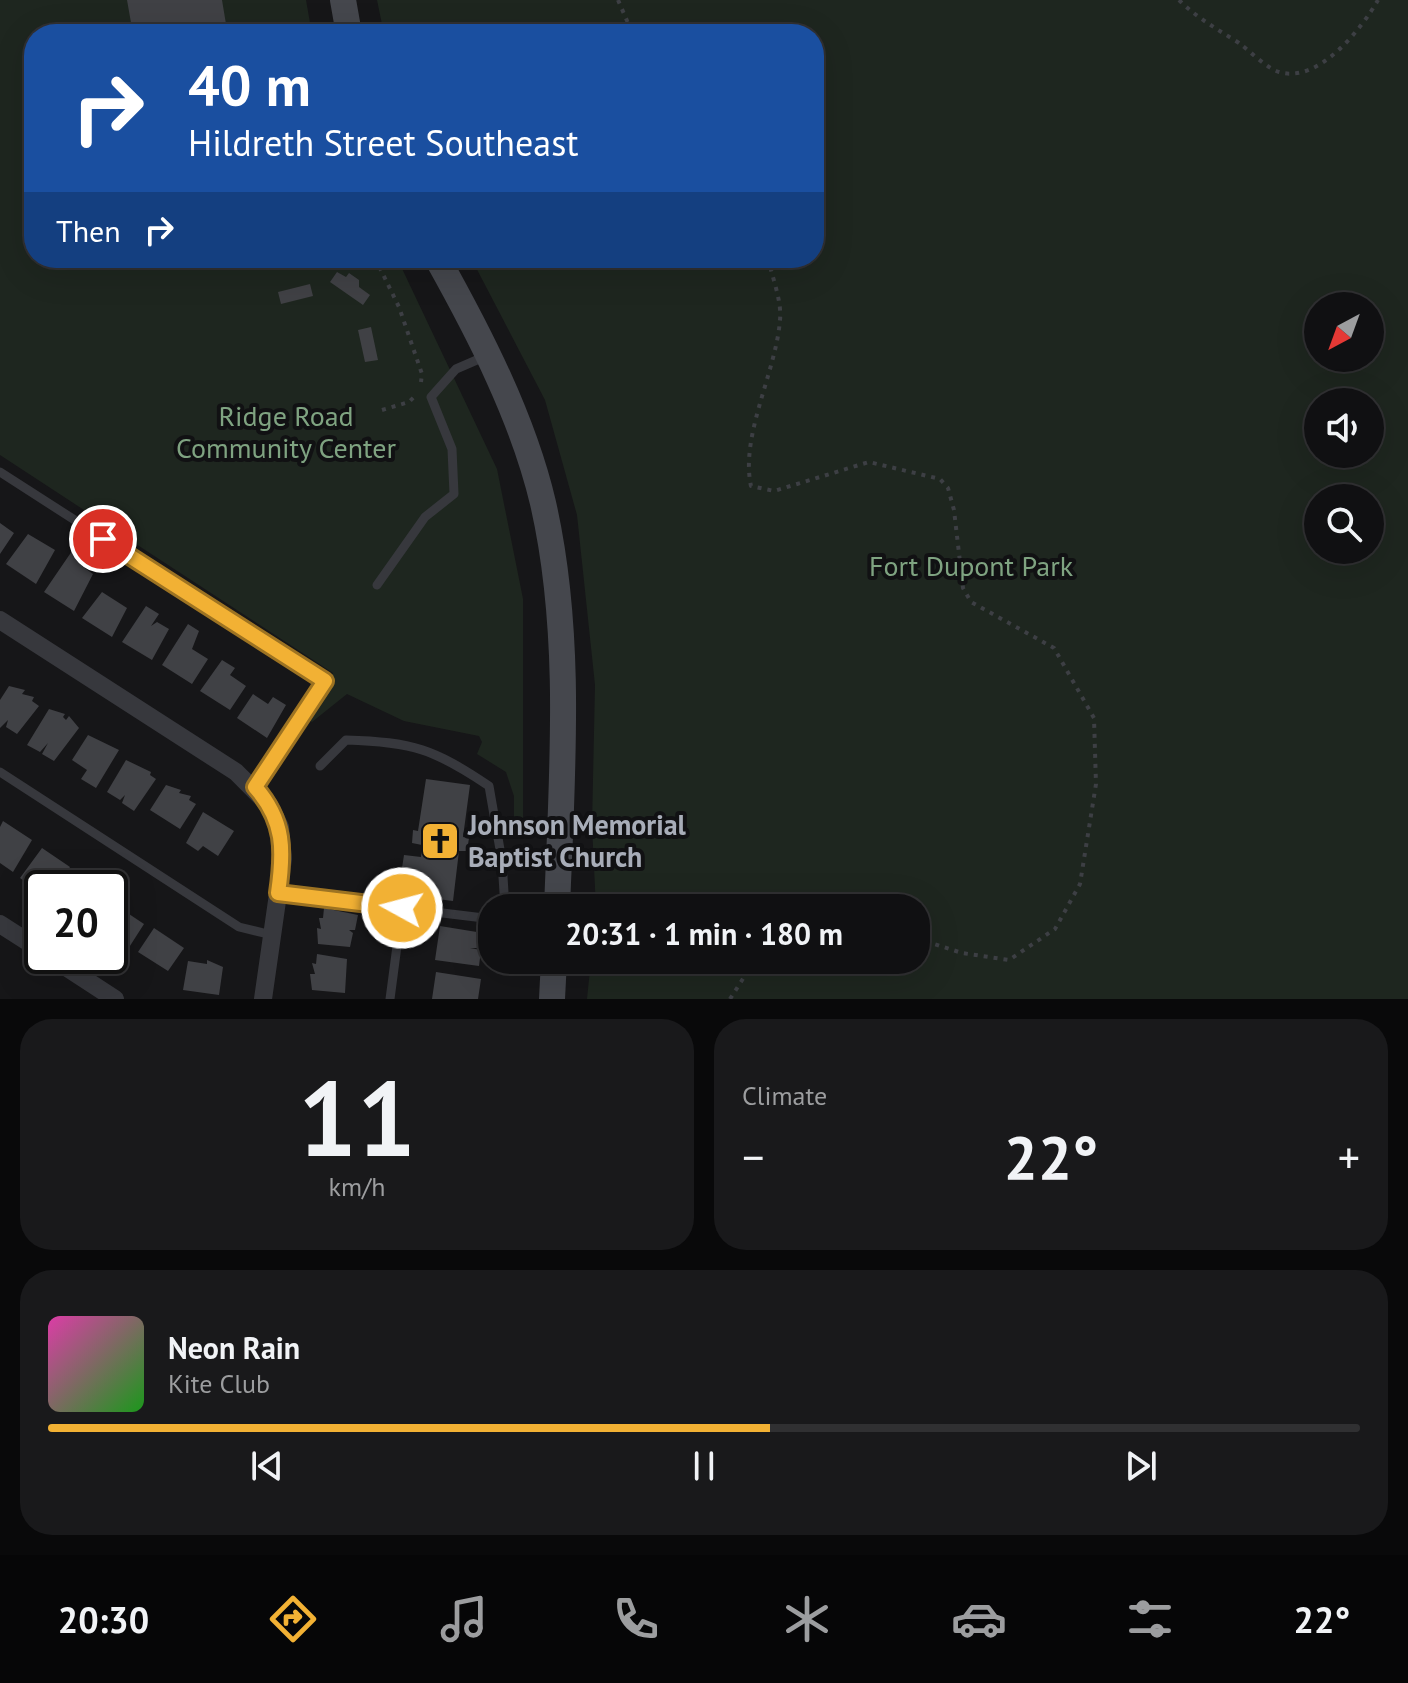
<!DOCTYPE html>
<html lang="en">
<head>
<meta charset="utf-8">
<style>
	body { margin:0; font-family:"PT Sans",sans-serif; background:#19191b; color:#f1f3f6; height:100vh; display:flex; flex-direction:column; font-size:30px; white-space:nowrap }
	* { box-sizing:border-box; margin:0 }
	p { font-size:26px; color:#9c9d9f }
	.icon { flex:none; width:44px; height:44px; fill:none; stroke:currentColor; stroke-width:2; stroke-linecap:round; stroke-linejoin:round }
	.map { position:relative; height:999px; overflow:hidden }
	.panel { display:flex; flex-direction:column; gap:20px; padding:20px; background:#09090a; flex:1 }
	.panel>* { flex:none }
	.top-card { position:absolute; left:24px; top:24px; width:800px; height:244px; border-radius:32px; box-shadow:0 8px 32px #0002,0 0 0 2px #303032; background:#1a4fa0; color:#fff; overflow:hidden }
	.needle { width:52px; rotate:221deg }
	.tools { position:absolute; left:1304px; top:292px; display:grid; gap:16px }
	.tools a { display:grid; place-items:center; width:80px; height:80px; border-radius:50%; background:#101012; box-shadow:0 8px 32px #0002,0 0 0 2px #303032; font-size:40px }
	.speed { position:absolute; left:24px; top:870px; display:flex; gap:16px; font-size:40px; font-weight:700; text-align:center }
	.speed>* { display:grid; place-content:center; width:104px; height:104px; border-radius:50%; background:#101012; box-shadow:0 8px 32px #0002,0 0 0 2px #303032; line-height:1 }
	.speed .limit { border:4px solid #111; border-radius:12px; background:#fff; color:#111 }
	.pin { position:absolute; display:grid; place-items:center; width:68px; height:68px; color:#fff; margin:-34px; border:4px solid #fff; border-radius:50%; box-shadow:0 2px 8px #0007 }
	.me { position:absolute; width:88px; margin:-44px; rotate:277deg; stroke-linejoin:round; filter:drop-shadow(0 0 6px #0008) }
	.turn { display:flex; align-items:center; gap:28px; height:168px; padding:0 32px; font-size:36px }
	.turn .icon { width:104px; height:104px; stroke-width:2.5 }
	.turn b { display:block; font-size:56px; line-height:68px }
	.then { display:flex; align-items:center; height:76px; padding:0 32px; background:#0003; gap:16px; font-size:30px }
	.big { font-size:60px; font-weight:700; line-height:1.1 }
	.panel .card { flex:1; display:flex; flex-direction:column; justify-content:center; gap:12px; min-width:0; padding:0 28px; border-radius:32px; background:#19191b }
	.panel .dial { align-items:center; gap:0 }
	.dial b { font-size:104px; line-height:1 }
	.song { display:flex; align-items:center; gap:24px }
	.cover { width:96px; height:96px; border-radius:12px; background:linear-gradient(135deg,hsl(320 70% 55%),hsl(120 70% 35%)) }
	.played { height:8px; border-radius:4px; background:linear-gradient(90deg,#f2b134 55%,#303032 55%) }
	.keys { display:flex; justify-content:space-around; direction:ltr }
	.heat { display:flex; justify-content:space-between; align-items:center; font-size:44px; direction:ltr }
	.panel .tiles { flex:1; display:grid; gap:20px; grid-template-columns:1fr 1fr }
	.card:last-child { grid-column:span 2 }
	.trip { position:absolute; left:478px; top:894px; width:452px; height:80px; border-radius:32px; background:#101012; box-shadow:0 8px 32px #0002,0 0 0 2px #303032; font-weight:700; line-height:80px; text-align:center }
	.menu { display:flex; height:128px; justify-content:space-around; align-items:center; background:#060607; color:#9c9d9f }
	.menu .icon { width:56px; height:56px }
	.menu .active { color:#f2b134 }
	.menu b { font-size:36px; color:#f1f3f6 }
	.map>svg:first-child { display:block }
	.green { fill:#1e261f; fill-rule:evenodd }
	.building { fill:#404145 }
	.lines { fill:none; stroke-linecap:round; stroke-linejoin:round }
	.path { stroke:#3d3f44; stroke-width:4; stroke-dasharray:4 6; stroke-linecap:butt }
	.service { stroke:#37383d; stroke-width:9 }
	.minor { stroke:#37383d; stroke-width:18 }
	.secondary { stroke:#45474d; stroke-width:26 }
	.route-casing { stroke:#9d7322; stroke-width:20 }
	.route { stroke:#f2b134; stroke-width:14 }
	.labels { text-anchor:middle; stroke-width:8; stroke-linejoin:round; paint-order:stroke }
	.park-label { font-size:28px; fill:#7fa381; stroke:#111113 }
	.poi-label { font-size:28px; font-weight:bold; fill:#a8adb8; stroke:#111113; text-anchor:start }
</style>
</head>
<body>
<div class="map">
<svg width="1408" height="999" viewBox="0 0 1408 999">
	<rect width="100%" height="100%" fill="#161618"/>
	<path class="green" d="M0 0H306L312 34H34V258H397L497 469 523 599V825L514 820V796L506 772 477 754 482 742 479 736 404 721 347 694 312 722 304 717 333 673 0 455Z
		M377 0H1408V999H587L591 960H916V908H596L592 826 595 685 577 515 545 400 471 258H814V34H384ZM1370 306V358H1318V306ZM1370 402V454H1318V402ZM1370 498V550H1318V498Z"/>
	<path class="building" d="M127 0H222L226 24 176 34H133Z
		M337 272 346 277 349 273 359 280V287L370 295 363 305 330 282Z
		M310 284 313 296 281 304 278 292Z
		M371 327 378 360 365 362 358 330Z
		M0 523 14 533 0 554Z
		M28 534 55 550 36 584 6 564Z
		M72 551 86 560 82 566 93 574 74 611 44 592Z
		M102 592 127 608 112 637 82 618Z
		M146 606 159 614 151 626 157 622 169 629 152 660 122 642Z
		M188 624 199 631 192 649 208 659 192 684 162 665Z
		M222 660 235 668 230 675 246 686 230 710 200 691Z
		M9 686 25 690 22 694 34 697 32 701 39 706 17 734 6 727 8 720 0 728V700Z
		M253 694 268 704 273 697 286 705 267 738 237 718Z
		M49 709 65 714 63 717 66 720 69 716 79 728 54 761 42 754 48 743 40 752 27 745Z
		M88 735 119 750 96 788 81 779 87 770 72 760Z
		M126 760 151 772 150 775 156 779 134 811 122 803 125 795 120 800 107 792Z
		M426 779 470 785 463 837 469 838 467 851H459L453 901 398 894 404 855 421 857 422 845 412 843 413 830 418 831Z
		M166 785 181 790 179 793 191 796 189 800 196 804 180 829 150 810Z
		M203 812 234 831 218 856 203 846 198 851 186 843Z
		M3 821 32 840 13 872 0 863V827Z
		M42 848 70 867 57 888H42V893L20 878Z
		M114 904 144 924 128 949 110 937V911Z
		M324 908 358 915 355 930H349L353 933 350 947 318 944 317 928 321 929 319 918H323Z
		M440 926 483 933 481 948H470L481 950 479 966 435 960Z
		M154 928 184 948 168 971 138 952Z
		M317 954 347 959 345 993 312 990 310 974H315L312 963 316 964Z
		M207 960 223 967 219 995 183 990 188 961 207 964Z
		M436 972 481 979 478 999H432Z"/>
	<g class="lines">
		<path class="path" d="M618 0 628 23V34
			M1179 0C1197 18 1217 29 1239 43 1250 51 1266 68 1279 72 1319 84 1362 28 1378 0
			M375 258 399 307 422 374 421 382
			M768 258C772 277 782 301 780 320 776 372 740 436 751 486L774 491 869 462 940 479 948 488 954 510 963 588 971 602 1054 648 1094 718 1096 784 1080 884 1055 929 1009 960 962 953 916 938
			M379 266 397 258
			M382 410 409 402 414 397
			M730 999 746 974 770 960"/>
		<path class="service" d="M0 472 325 681 255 787
			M377 585 425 517 454 494 452 449 431 397 456 369 486 356
			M320 766 346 740C413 742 434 749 489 786L502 861 505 908
			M0 772 239 927 272 935
			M278 893 492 919
			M390 999 402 908"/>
		<path class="minor" d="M0 620 236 772 270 806 280 827 283 859 263 999
			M0 924 42 951
			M49 956 115 999"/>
		<path class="secondary" d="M343 0 349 34
			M437 258C479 333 523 418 543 503 573 634 562 775 557 908
			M552 999 554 960"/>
	</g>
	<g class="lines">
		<g class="route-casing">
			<path id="route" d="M103 539 325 681 255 787C285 821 284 851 278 893L402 908"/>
		</g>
		<use href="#route" class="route"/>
	</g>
	<defs>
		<g id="church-square" transform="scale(2)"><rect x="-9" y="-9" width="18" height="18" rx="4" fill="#f2b134" stroke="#111113"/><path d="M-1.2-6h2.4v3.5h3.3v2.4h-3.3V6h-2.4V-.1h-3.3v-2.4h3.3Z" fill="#111"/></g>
	</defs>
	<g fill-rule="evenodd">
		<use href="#church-square" x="440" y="841"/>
	</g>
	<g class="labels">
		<g class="park-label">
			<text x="286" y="426">Ridge Road<tspan x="286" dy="32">Community Center</tspan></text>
			<text x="971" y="576">Fort Dupont Park</text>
		</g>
		<g class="poi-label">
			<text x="468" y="835">Johnson Memorial<tspan x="468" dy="32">Baptist Church</tspan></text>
		</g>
	</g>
</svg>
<div class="tools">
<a><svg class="needle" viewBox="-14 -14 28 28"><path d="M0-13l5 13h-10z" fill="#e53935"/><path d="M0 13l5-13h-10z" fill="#9c9d9f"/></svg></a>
<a><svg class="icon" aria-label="sound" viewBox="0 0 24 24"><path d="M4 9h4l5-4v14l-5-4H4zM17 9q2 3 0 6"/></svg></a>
<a><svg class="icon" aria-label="search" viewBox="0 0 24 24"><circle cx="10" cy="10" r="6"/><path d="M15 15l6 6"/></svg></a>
</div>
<div class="speed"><div class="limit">20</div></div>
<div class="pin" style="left:103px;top:539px;background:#d93025"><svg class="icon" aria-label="arrive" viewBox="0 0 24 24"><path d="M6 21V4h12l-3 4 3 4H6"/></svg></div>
<svg class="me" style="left:402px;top:908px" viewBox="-20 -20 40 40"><circle r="17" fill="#f2b134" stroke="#fff" stroke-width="3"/><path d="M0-11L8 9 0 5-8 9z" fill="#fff"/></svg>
<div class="trip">20:31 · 1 min · 180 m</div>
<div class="top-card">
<div class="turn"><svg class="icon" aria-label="right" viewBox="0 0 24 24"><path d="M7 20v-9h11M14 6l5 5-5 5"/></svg><div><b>40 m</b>Hildreth Street Southeast</div></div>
<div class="then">Then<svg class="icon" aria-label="right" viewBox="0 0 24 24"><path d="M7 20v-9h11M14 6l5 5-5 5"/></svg></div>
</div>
</div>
<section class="panel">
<div class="tiles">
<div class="card dial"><b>11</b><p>km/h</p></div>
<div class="card"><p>Climate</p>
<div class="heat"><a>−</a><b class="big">22°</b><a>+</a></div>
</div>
<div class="card">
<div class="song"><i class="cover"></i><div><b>Neon Rain</b><p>Kite Club</p></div></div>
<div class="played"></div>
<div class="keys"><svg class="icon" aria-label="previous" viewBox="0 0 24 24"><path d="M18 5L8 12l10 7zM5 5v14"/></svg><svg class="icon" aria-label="pause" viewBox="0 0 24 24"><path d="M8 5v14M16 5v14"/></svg><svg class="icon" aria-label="next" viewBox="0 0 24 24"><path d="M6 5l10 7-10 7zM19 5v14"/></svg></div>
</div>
</div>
</section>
<nav class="menu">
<b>20:30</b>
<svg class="icon active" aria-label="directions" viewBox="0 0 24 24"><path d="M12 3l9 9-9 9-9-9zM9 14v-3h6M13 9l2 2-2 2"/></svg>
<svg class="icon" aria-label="music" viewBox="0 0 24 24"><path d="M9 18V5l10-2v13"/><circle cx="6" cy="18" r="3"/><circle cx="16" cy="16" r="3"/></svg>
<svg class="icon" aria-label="phone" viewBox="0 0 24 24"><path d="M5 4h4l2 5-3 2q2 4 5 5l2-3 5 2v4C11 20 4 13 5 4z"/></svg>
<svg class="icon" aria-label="climate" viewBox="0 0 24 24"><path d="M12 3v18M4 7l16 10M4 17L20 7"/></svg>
<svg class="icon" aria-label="car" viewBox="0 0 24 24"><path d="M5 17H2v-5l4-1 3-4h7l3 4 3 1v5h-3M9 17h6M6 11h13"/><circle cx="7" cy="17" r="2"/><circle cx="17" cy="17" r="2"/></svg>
<svg class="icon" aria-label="filters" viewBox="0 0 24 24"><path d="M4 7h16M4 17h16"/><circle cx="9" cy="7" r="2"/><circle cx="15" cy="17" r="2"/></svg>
<b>22°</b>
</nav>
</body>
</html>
